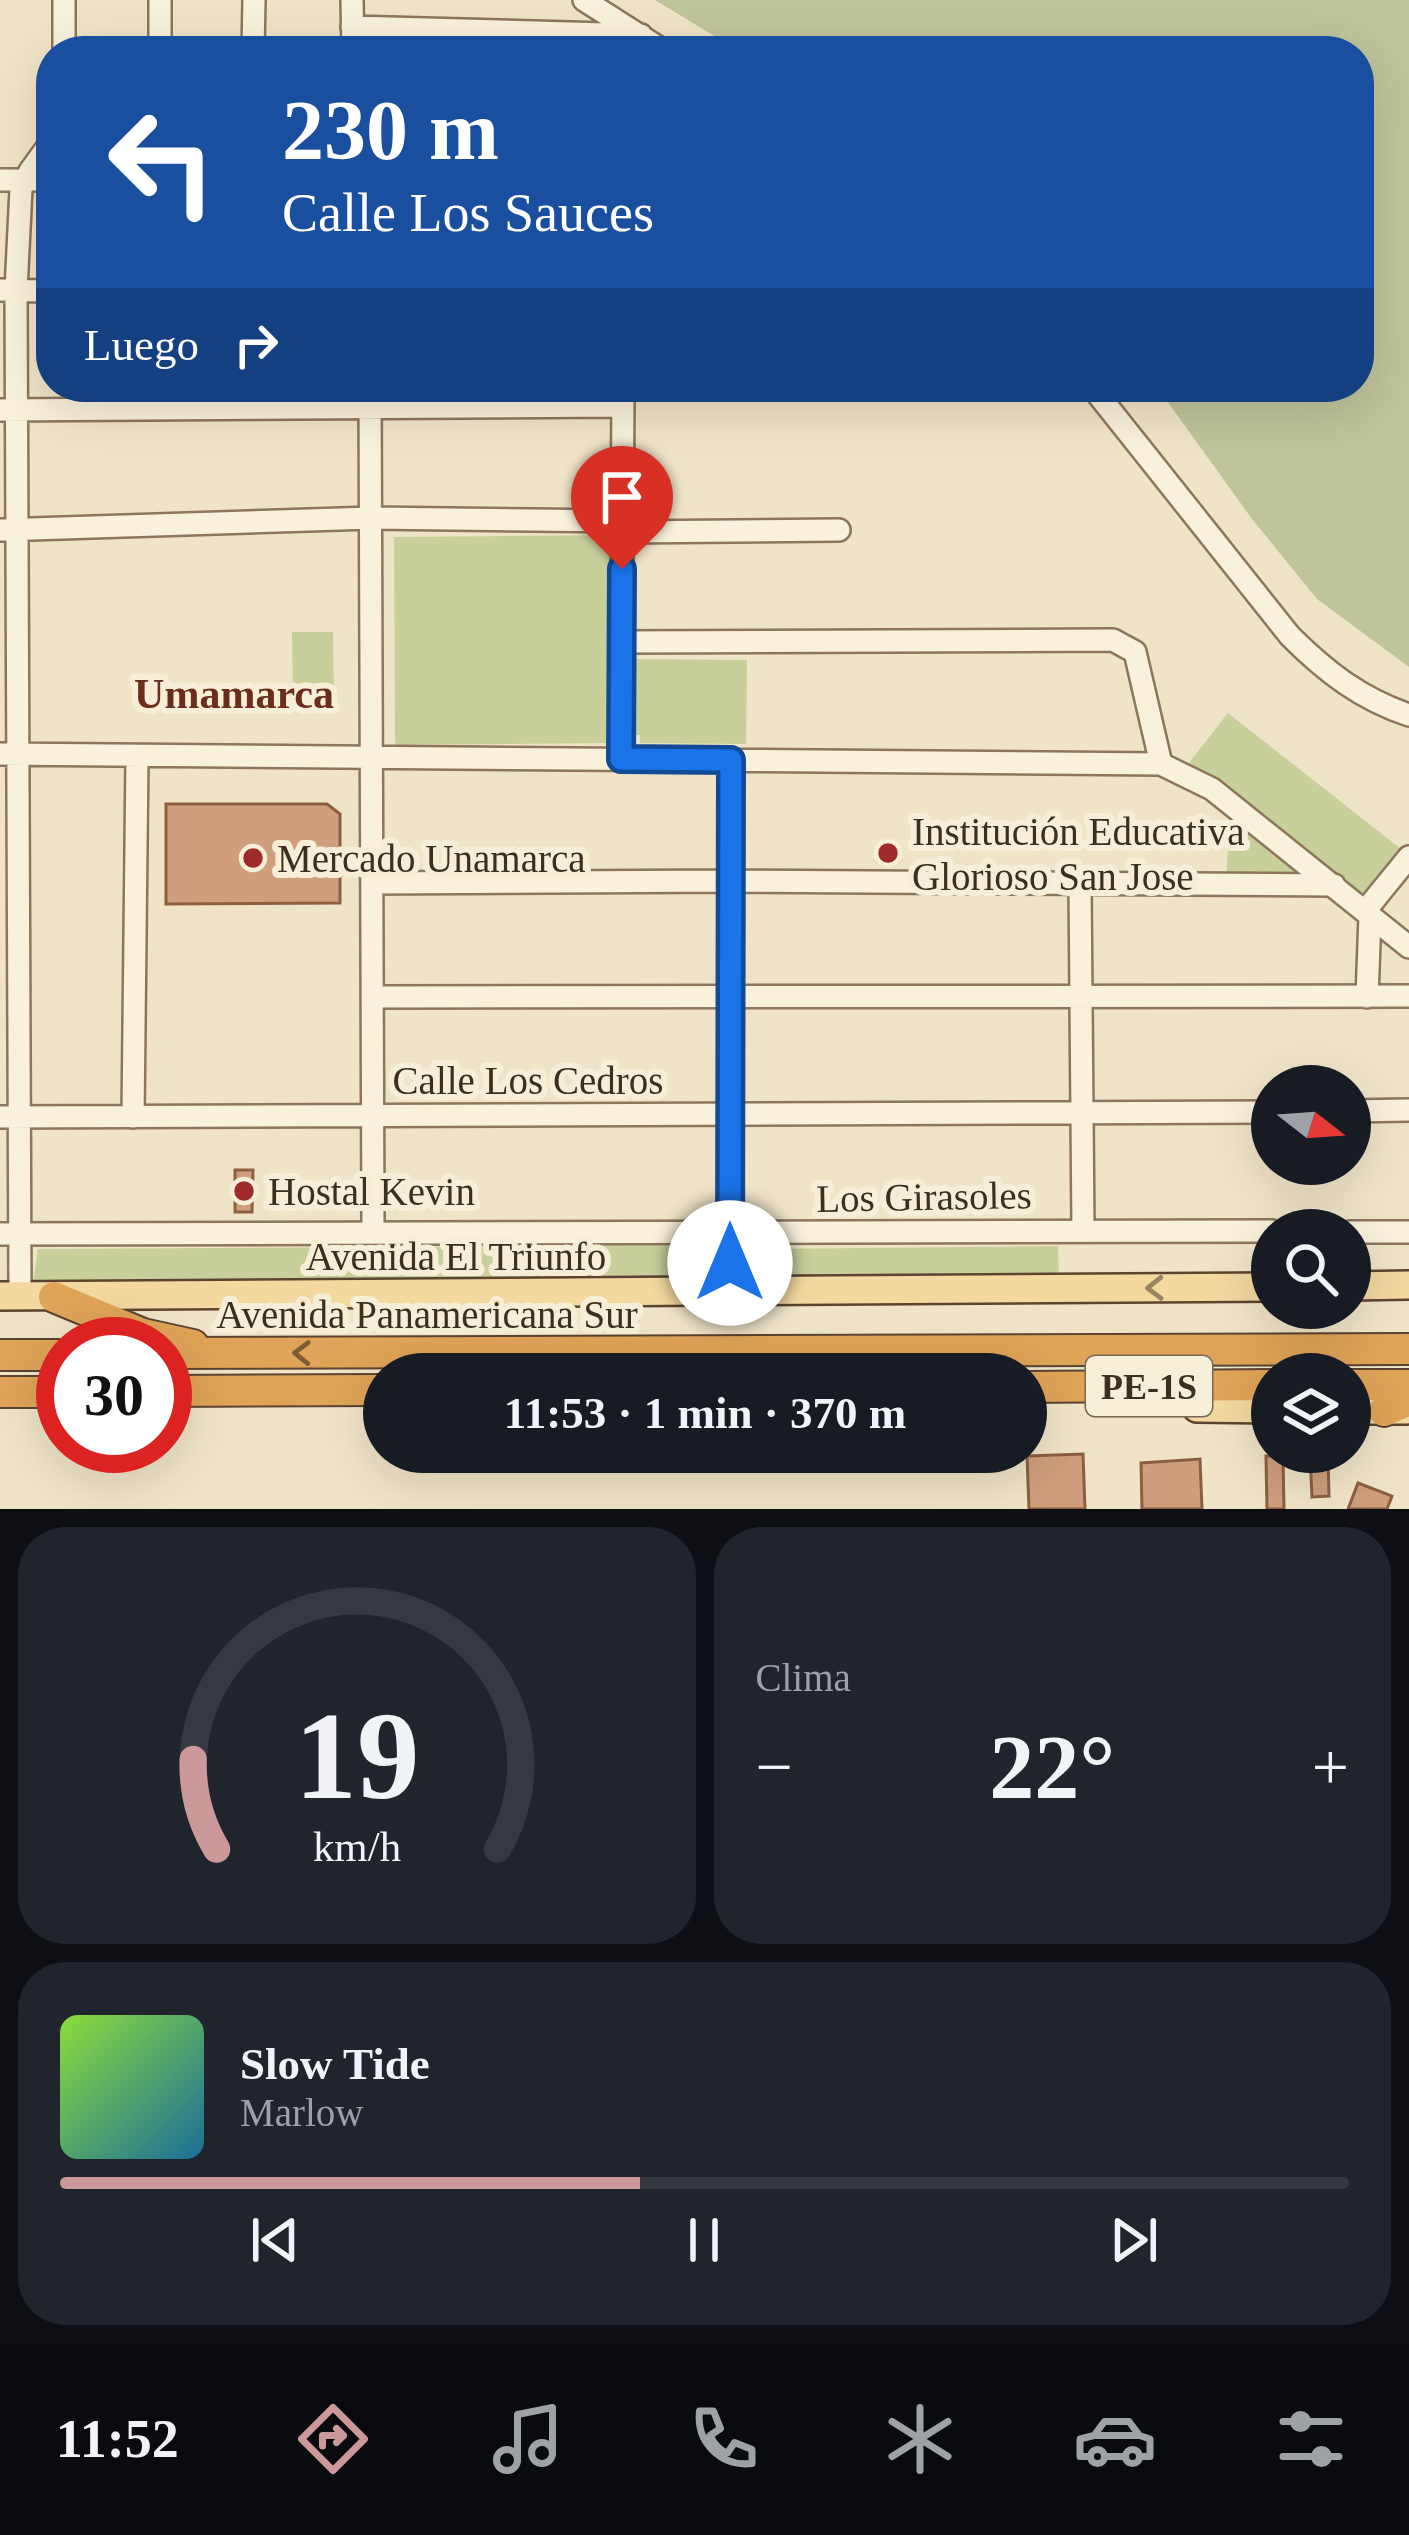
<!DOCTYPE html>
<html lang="es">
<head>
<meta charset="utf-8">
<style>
	body { margin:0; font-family:Georgia,serif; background:#20242c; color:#f1f3f6; height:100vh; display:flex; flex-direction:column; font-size:45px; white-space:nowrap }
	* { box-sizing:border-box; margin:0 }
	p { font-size:39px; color:#9ea1a6 }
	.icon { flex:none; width:66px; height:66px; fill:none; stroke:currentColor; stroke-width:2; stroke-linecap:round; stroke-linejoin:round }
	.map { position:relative; height:1509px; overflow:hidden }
	.drawer { display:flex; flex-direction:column; gap:18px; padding:18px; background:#0d0f14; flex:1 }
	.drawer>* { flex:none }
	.banner { position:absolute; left:36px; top:36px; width:1338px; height:366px; border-radius:48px; box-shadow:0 12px 48px #0002; background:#1a4fa0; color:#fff; overflow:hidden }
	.needle { width:78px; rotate:107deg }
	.fabs { position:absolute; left:1251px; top:1065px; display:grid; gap:24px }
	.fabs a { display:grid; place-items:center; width:120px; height:120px; border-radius:50%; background:#171b24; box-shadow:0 12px 48px #0002; font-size:60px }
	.speed { position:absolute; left:36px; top:1317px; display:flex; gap:24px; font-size:60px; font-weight:700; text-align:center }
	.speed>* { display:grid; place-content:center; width:156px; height:156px; border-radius:50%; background:#171b24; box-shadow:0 12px 48px #0002; line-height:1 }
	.speed .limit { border:18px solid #d22; background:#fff; color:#111 }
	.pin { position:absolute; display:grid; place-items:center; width:102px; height:102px; color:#fff; margin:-123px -51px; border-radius:50% 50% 50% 0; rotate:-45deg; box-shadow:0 0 12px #0007 }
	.pin .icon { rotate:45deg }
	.me { position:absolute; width:132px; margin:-66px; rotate:0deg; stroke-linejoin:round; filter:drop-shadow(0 0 9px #0008) }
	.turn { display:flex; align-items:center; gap:42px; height:252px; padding:0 48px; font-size:54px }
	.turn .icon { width:156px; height:156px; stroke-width:2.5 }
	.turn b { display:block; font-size:84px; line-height:102px }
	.then { display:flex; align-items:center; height:114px; padding:0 48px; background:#0003; gap:24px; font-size:45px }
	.big { font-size:90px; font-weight:700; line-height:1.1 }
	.drawer .tile { flex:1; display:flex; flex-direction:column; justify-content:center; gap:18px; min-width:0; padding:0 42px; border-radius:48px; background:#20242c }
	.drawer .dial { align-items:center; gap:0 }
	.dial svg { height:312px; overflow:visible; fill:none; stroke:#363941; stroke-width:7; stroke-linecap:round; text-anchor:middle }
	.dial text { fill:#f1f3f6; stroke:none }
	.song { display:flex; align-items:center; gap:36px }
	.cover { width:144px; height:144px; border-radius:18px; background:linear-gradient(135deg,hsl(90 70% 55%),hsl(200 70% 35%)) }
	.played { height:12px; border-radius:6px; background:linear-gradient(90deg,#cc999b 45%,#363941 45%) }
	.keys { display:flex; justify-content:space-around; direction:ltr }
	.heat { display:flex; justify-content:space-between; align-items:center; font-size:66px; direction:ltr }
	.drawer .tiles { flex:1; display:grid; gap:18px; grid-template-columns:1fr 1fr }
	.tile:last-child { grid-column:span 2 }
	.trip { position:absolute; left:363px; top:1353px; width:684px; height:120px; border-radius:60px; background:#171b24; box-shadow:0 12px 48px #0002; font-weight:700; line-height:120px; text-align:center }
	.tab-bar { display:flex; height:192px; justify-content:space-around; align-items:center; background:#090b0e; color:#9ea1a6 }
	.tab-bar .icon { width:84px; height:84px }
	.tab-bar .selected { color:#cc999b }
	.tab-bar b { font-size:54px; color:#f1f3f6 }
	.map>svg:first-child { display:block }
	.green { fill:#c9cf9b }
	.cemetery { fill:#bfc49a }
	.building { fill:#cf9f7d; stroke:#8d5f41; stroke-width:3 }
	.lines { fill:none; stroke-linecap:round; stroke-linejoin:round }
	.minor-casing { stroke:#8d765c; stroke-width:26 }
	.major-casing { stroke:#5b4430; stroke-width:32 }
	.highway-casing { stroke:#5b4430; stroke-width:34 }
	.minor { stroke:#faf1dc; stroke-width:21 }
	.major { stroke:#f3d9a0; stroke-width:27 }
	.highway { stroke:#e0a458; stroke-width:30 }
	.oneway { stroke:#988460 }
	.oneway2 { stroke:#7e5d36 }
	.route-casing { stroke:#114b97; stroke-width:30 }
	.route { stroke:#1a73e8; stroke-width:21 }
	.poi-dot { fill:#9e2a2b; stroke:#f7eed8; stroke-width:4.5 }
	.labels { text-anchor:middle; stroke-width:12; stroke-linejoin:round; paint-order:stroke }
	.shield { fill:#f7eed8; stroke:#756857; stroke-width:3 }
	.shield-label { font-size:36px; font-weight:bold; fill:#3d2e20 }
	.poi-label { font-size:39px; fill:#3d2e20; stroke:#f7eed8; text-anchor:start }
	.street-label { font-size:39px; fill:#3d2e20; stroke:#f7eed8 }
	.neighbourhood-label { font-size:42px; font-weight:bold; fill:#6b2e1e; stroke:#f7eed8 }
</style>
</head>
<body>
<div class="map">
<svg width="1409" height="1509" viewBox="0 0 1409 1509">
	<rect width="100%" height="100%" fill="#f0e4c8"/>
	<path class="green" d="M610 535 611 743 395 745 394 537Z
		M292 632H333L334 700H293Z
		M634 659 747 660 746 744 640 743V735H633Z
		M1228 713 1405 852 1365 903 1188 764Z
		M1230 815 1299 870 1297 874 1226 877Z
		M712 1245V1289L33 1283 38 1249Z
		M1058 1246 1059 1285 750 1286V1249Z"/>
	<path class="cemetery" d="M655 0H1409V667L1317 599 1252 519 1157 387H1359V51H739Z"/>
	<path class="building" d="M166 804H327L340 814V903L166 904Z
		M235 1170H253L252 1212H235Z
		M1083 1454 1085 1509H1029L1027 1456Z
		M1328 1454 1329 1496 1312 1497 1310 1455Z
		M1266 1456H1283L1284 1509H1267Z
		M1200 1459 1202 1509H1142L1141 1463Z
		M1358 1483 1392 1496 1387 1509H1348Z"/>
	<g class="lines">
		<g class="minor-casing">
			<path id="minor" d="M64 0V51
				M160 0V51
				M352 0 353 51
				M584 0 664 51
				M352 27 641 35
				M253 51 254 0
				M0 180H51
				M0 290 51 291
				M370 387 373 1232
				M1092 387 1290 636C1326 672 1361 699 1409 715
				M0 410 623 406
				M0 530 371 518 623 521
				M623 532 839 530
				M622 642 1113 640 1135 652 1161 764
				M0 754 1161 764 1212 789 1409 947
				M621 759 623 387
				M372 883 729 881 1334 885
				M1080 884 1083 1231
				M1365 911 1409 857
				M372 997 1409 996
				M1367 997 1370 916
				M1350 1111 1409 1110
				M0 1117 1272 1112
				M133 1117 137 756
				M1350 1232H1409
				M0 1234 1272 1231
				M730 1293 731 760
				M20 1296 16 290 21 189 30 171 51 142"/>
		</g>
		<g class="major-casing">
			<path id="major" d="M1350 1286 1409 1285
				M0 1296 1272 1287
				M1197 1408 1272 1409
				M1350 1410H1406"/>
		</g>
		<g class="highway-casing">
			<path id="highway" d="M54 1297 143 1334 193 1345
				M165 1353 1409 1349
				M0 1355H63
				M1350 1385H1409
				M1026 1387 1272 1385
				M165 1391 384 1390
				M0 1392H63
				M1384 1411 1409 1400"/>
		</g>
		<use href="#minor" class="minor"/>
		<use href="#major" class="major"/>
		<use href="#highway" class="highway"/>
	</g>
	<defs><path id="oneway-chevron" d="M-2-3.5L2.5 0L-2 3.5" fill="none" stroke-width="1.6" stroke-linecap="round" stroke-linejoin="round" transform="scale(3)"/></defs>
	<use class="oneway" href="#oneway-chevron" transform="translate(1155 1288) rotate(179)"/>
	<use class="oneway2" href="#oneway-chevron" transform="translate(302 1353) rotate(-179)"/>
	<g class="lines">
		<g class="route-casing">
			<path id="route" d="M622 569 621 759 731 760 730 1263"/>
		</g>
		<use href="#route" class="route"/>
	</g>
	<g class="poi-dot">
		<circle cx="888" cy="853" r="12"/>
		<circle cx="253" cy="858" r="12"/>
		<circle cx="244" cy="1191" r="12"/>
	</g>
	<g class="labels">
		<rect class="shield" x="1086" y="1356" width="126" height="60" rx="9"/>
		<g class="shield-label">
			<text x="1149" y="1399">PE-1S</text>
		</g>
		<g class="poi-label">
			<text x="912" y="845">Institución Educativa<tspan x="912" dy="45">Glorioso San Jose</tspan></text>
			<text x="277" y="872">Mercado Unamarca</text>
			<text x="268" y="1205">Hostal Kevin</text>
		</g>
		<g class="street-label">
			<text x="528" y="1094">Calle Los Cedros</text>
			<text transform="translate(924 1196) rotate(-1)" y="14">Los Girasoles</text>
			<text x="456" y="1270">Avenida El Triunfo</text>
			<text x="427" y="1328">Avenida Panamericana Sur</text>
		</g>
		<g class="neighbourhood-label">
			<text x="234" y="708">Umamarca</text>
		</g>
	</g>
</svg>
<div class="fabs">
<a><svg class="needle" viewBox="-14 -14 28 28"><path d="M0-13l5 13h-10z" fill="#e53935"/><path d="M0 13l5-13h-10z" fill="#9ea1a6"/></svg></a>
<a><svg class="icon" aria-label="search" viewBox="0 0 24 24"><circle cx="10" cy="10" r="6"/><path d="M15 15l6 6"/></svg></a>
<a><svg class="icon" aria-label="layers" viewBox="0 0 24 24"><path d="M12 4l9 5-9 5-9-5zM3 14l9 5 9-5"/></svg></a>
</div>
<div class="speed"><div class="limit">30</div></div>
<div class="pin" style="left:622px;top:569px;background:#d93025"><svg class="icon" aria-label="arrive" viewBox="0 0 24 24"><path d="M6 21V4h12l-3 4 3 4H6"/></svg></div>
<svg class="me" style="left:730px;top:1263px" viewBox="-20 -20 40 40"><circle r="19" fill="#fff"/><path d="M0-13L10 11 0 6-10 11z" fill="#1a73e8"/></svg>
<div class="trip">11:53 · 1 min · 370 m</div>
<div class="banner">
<div class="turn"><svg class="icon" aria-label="left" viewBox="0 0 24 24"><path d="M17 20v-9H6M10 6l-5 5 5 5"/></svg><div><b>230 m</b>Calle Los Sauces</div></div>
<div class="then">Luego<svg class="icon" aria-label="right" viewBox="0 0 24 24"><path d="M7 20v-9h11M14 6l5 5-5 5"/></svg></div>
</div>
</div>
<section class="drawer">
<div class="tiles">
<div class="tile dial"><svg viewBox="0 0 100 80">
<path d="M14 69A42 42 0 1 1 86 69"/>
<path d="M14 69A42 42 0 0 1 8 46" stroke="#cc999b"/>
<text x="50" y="56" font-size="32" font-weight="700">19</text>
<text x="50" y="72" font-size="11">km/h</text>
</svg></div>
<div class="tile"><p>Clima</p>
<div class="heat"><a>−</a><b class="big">22°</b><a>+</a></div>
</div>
<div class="tile">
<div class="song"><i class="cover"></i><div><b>Slow Tide</b><p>Marlow</p></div></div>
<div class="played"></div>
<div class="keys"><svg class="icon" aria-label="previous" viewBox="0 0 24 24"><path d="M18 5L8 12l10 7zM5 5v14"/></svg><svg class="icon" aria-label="pause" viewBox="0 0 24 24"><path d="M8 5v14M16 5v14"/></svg><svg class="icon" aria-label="next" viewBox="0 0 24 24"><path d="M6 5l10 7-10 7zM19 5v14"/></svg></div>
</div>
</div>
</section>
<nav class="tab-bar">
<b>11:52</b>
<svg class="icon selected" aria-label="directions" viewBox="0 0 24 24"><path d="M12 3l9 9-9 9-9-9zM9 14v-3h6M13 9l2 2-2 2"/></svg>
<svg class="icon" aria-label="music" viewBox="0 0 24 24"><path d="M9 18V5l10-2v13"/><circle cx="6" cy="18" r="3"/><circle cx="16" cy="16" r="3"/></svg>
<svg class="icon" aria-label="phone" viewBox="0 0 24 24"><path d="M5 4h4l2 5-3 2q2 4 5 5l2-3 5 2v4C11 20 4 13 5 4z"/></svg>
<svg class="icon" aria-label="climate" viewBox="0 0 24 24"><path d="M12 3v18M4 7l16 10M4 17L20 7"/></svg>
<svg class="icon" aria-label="car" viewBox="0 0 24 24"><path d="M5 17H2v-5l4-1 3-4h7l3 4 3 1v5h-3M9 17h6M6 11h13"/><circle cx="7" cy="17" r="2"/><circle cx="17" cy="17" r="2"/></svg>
<svg class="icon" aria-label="filters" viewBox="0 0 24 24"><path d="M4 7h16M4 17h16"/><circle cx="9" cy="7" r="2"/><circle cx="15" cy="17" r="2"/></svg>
</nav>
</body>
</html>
